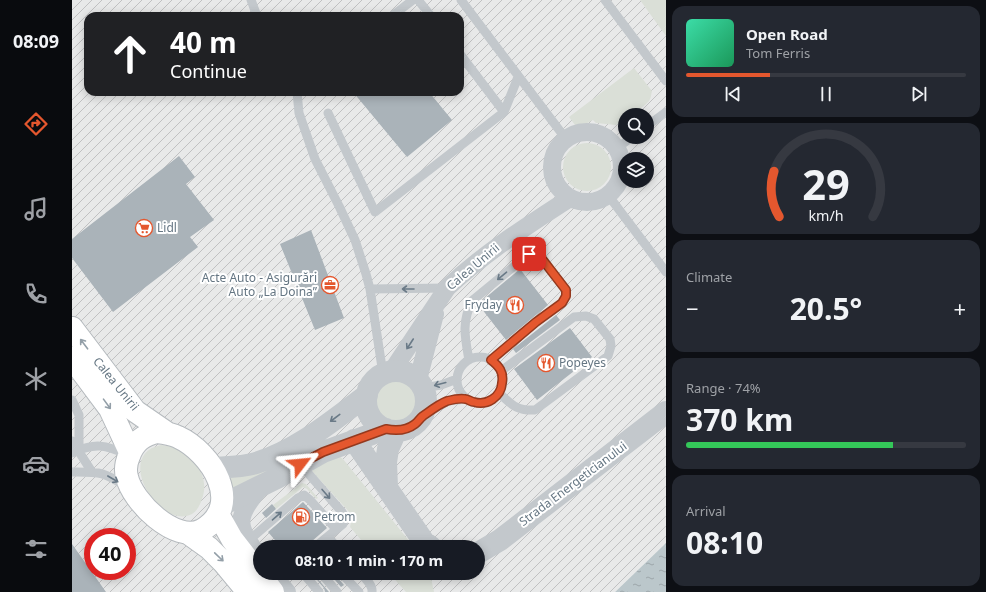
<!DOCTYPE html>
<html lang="en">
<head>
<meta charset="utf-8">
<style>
	body { margin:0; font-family:"Noto Sans",sans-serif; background:#242831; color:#f1f3f6; height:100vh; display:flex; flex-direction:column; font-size:15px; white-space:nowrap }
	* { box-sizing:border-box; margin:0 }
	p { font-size:13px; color:#9ea1a6 }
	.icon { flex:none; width:22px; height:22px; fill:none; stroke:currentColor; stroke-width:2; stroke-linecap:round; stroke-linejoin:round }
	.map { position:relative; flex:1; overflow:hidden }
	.side { display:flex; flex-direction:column; gap:6px; padding:6px; background:#0d0f14; width:320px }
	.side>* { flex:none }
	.top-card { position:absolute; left:12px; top:12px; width:380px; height:84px; border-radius:12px; box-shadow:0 2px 10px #0003; background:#202124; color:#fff; overflow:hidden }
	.controls { position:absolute; left:546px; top:108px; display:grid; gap:8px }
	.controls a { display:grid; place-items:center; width:36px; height:36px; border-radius:50%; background:#171b24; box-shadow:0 2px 10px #0003; font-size:20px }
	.speed { position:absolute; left:12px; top:528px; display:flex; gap:8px; font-size:20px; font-weight:700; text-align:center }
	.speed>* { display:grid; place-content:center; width:52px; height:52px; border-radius:50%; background:#171b24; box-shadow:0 2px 10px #0003; line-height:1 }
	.speed .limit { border:6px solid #d22; background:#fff; color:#111 }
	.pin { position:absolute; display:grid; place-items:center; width:34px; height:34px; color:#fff; margin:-17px; border-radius:8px; box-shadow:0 2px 6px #0006 }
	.me { position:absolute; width:44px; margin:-22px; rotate:61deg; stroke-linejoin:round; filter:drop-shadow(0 0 3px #0008) }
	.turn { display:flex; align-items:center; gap:14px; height:84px; padding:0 20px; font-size:18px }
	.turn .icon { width:52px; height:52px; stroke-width:2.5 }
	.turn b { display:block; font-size:28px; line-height:34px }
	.big { font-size:30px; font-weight:700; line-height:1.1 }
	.side .tile { flex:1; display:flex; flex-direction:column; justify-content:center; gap:6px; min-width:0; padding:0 14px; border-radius:12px; background:#242831 }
	.side .dial { align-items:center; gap:0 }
	.dial svg { height:104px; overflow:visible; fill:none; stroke:#363941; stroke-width:7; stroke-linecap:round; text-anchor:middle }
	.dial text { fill:#f1f3f6; stroke:none }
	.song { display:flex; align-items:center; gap:12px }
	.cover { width:48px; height:48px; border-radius:6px; background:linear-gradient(135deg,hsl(160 70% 55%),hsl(150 70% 35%)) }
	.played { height:4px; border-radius:2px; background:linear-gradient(90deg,#e4572e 30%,#363941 30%) }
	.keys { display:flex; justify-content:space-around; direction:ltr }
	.heat { display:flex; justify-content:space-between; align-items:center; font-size:22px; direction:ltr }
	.charge { height:6px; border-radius:3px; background:linear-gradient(90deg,#34c759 74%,#363941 0) }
	.trip { position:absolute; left:181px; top:540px; width:232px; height:40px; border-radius:20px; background:#171b24; box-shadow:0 2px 10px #0003; font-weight:700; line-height:40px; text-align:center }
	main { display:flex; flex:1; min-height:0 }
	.dock { display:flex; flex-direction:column; width:72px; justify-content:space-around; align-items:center; background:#090b0e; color:#9ea1a6 }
	.dock .icon { width:28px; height:28px }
	.dock .on { color:#e4572e }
	.dock b { font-size:18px; color:#f1f3f6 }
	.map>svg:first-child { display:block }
	.industrial { fill:url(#industrial-furrows); fill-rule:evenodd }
	.green { fill:#dadfd7 }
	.water { fill:url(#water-ripples) }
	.building { fill:#aab3b9 }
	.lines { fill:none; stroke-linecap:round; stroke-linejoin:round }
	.primary-casing { stroke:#b5babe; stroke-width:24 }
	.service { stroke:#c3c8cc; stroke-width:9 }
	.minor { stroke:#c3c8cc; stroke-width:18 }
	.tertiary { stroke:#c3c8cc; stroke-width:22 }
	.primary { stroke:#fff; stroke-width:22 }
	.oneway { stroke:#6a7a87 }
	.oneway2 { stroke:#939fa8 }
	.route-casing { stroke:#94391e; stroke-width:10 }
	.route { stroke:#e4572e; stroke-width:7 }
	.labels { text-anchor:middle; stroke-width:4; stroke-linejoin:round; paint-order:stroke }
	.poi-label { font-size:12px; fill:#657683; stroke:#fff; text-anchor:start }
	.street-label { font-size:12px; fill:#657683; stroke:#fff }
</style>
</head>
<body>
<main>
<nav class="dock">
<b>08:09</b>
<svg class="icon on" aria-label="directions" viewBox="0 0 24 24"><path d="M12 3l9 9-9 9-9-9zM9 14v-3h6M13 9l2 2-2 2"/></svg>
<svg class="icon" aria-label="music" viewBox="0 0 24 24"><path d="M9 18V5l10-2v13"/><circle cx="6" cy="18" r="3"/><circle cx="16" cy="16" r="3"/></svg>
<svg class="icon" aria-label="phone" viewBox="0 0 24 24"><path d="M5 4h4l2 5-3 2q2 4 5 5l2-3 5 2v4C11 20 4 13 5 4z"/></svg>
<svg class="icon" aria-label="climate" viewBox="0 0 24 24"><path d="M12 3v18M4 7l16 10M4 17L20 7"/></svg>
<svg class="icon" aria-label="car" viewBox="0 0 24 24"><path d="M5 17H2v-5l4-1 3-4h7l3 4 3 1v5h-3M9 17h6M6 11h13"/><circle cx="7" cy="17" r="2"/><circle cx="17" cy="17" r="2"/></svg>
<svg class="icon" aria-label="filters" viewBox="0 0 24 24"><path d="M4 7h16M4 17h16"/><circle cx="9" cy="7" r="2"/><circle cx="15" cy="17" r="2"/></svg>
</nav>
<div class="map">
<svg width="594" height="592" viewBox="0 0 594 592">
	<defs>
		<pattern id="industrial-furrows" width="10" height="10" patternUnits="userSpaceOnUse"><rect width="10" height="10" fill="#e8e9e9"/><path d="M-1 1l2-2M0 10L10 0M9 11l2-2" fill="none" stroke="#c0c1c2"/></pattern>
		<pattern id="water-ripples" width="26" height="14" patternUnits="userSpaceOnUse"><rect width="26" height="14" fill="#bbc7cb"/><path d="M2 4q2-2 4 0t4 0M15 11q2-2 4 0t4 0" fill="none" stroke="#9ca6aa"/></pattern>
	</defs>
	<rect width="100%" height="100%" fill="#fafaf8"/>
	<path class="industrial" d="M0 0H594V543L543 592H0ZM16 16H388V92H16ZM553 115H575V137H553ZM553 159H575V181H553ZM21 537H55V571H21ZM188 547H406V573H188Z"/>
	<path class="green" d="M568 0H594V36Z
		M562 68 580 91C579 95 579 98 577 101 572 107 560 115 553 115V119L544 125 524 123 521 120 510 126 503 125 497 117Z
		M491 167a24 24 0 1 1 48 0a24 24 0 1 1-48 0Z
		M329 372C335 374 340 376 345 381 355 391 355 409 345 420 342 423 337 427 333 427 328 428 322 426 317 425 309 424 304 423 300 415 293 403 296 382 311 376 316 374 323 373 329 372Z
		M89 445C115 447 140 472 130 499 128 505 125 511 120 514 89 531 40 455 89 445Z
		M260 455 267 456 271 459 342 547H295L278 527 280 518 279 514 240 471Z
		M197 469 199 474 156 496 152 474Z
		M230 483 234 484 246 498 244 499 235 489 231 487 204 509 201 505Z
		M317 573H358L362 592H334Z"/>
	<path class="water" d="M594 543V592H543Z"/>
	<path class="building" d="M281 92H357L380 120 335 157Z
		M107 156 123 177 114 184 142 220 118 237 126 247 41 312 0 258V239Z
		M239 230 272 318 243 330 208 244Z
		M448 269 476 305 434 340 406 304Z
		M484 315 488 320 444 353 441 349Z
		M498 328 520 357 465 400 442 369Z
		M231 502 255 528 239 542 237 547H209L196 532Z
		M200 504 204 509 194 518 190 513Z
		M0 544 34 592H0Z
		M241 573H243L244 577 257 592H253L252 588 240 574Z
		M257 573H263L265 577 272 585 269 587Z"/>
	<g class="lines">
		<g class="primary-casing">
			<path id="primary" d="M0 328 63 411 95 433
				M0 358 38 409 58 452
				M85 432C93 433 100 434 106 437 139 452 173 505 130 530 103 544 60 501 55 477 53 470 54 463 57 456 62 442 71 435 85 432Z
				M146 514 160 539 201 592
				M116 533 137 548 152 563 176 592"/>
		</g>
		<path class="service" d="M179 0 185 16
			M346 0 359 16
			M389 0 494 139
			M533 0 594 81
			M320 16 341 0
			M388 54 432 112
			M225 92 227 113 243 159 267 206 283 240 294 274 298 289 311 374
			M256 113 303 212 432 112 446 77
			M575 126 594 112
			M544 149 560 137
			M536 195 594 272
			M298 289 375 288
			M385 380a23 23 0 1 1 46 0a23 23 0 1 1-46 0Z
			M397 360C393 338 389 321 401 300L457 254 461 253 467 255 494 290V296L490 303 464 322 419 360
			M351 388 369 385 385 379
			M427 393C440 405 445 411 463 410L536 356 539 346 538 339 522 319 514 316 502 317 429 371
			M0 400 7 415V450
			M350 416 376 401 394 399
			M0 441 20 472
			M0 453C23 442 34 445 56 455
			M228 464 270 512 273 517 271 524 243 547
			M0 472C27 472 32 471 54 487
			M256 537 265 547
			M176 541 226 498 232 495 238 500 264 529
			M231 573 247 592
			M249 573 265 592
			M269 573 287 592
			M288 573C293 578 301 585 300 592"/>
		<path class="minor" d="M480 167a35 35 0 1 1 70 0a35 35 0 1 1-70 0Z
			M320 371 375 288C412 253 455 226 498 198
			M346 380 363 314
			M188 558C165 526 161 519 189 487
			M199 573 215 592"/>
		<path class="tertiary" d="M294 401a30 30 0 1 1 60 0a30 30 0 1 1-60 0Z
			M282 440 352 542 359 547
			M141 468C155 467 171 467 184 463 226 450 260 421 295 395
			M315 487 314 462 316 449 324 431
			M150 505 205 478 251 452 314 429
			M406 553 428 540 594 412"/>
		<use href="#primary" class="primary"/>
	</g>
	<defs><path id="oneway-shaft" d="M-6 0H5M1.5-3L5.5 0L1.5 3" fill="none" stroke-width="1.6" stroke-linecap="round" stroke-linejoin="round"/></defs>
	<g class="oneway">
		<use href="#oneway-shaft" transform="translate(430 276) rotate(140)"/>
		<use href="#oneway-shaft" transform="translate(336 289) rotate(-180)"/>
		<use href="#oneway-shaft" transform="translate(338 344) rotate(123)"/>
		<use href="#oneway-shaft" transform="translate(368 384) rotate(165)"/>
		<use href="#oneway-shaft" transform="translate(263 418) rotate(143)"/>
		<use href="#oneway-shaft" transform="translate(41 479) rotate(30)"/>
		<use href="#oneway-shaft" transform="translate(254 494) rotate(49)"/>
		<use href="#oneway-shaft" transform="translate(205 516) rotate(-41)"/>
	</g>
	<g class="oneway2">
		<use href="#oneway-shaft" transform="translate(12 344) rotate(-127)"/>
		<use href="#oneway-shaft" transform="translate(35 404) rotate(54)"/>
		<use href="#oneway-shaft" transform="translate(147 557) rotate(44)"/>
	</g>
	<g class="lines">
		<g class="route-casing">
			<path id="route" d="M228 464 251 452 314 429C324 431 334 431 343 424 346 422 348 418 351 416 358 411 367 404 375 401 379 400 389 398 393 399 396 399 399 402 402 402 415 406 429 397 430 383 432 372 427 366 419 360L464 322 490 303 494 296V290L467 255 461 253 457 254"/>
		</g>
		<use href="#route" class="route"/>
	</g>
	<defs>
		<g id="supermarket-ring" transform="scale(0.9)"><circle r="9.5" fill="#fff" stroke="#e4572e" stroke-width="1.5"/><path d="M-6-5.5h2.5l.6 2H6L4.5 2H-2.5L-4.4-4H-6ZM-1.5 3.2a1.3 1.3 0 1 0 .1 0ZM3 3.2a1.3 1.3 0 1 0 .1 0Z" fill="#e4572e"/></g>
		<g id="office-ring" transform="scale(0.9)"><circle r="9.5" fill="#fff" stroke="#e4572e" stroke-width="1.5"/><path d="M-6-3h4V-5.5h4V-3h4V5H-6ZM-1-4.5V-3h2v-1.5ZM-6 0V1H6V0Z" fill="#e4572e"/></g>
		<g id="restaurant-ring" transform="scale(0.9)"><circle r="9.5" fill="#fff" stroke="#e4572e" stroke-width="1.5"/><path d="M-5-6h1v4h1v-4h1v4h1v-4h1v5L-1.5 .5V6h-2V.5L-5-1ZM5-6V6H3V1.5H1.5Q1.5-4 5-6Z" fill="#e4572e"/></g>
		<g id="fuel-ring" transform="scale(0.9)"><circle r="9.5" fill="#fff" stroke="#e4572e" stroke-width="1.5"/><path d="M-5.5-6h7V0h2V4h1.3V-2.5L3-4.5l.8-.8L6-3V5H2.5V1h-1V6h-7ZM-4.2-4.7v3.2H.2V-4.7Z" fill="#e4572e"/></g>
	</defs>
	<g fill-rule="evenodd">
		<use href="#supermarket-ring" x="72" y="228"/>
		<use href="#office-ring" x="258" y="285"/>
		<use href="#restaurant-ring" x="443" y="305"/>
		<use href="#restaurant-ring" x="474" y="363"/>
		<use href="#fuel-ring" x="229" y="517"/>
	</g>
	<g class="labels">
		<g class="poi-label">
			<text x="85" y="232">Lidl</text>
			<text x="245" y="282" text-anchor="end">Acte Auto - Asigurări<tspan x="245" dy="14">Auto „La Doina”</tspan></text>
			<text x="430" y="309" text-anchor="end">Fryday</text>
			<text x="487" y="367">Popeyes</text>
			<text x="242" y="521">Petrom</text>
		</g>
		<g class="street-label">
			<text transform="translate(401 267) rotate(-40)" y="4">Calea Unirii</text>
			<text transform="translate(44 384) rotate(51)" y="4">Calea Unirii</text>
			<text transform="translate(501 484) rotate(-37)" y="4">Strada Energeticianului</text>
		</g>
	</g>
</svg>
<div class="controls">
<a><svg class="icon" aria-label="search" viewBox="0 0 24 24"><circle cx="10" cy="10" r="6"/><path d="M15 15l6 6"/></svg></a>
<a><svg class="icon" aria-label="layers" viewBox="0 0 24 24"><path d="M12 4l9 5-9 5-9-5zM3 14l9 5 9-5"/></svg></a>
</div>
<div class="speed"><div class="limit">40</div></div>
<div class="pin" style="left:457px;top:254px;background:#d93025"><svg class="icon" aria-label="arrive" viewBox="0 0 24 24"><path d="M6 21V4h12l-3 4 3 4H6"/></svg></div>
<svg class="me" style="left:228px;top:464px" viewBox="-20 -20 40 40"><path d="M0-17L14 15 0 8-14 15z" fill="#e4572e" stroke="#fff" stroke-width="4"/></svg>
<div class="trip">08:10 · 1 min · 170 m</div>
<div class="top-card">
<div class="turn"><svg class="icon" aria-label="ahead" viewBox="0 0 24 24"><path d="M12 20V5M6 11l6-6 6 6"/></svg><div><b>40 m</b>Continue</div></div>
</div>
</div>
<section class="side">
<div class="tile">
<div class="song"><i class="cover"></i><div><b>Open Road</b><p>Tom Ferris</p></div></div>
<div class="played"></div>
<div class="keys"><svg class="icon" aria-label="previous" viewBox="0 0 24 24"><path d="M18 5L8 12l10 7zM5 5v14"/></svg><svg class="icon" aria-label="pause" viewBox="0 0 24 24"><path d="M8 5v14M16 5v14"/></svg><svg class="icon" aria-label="next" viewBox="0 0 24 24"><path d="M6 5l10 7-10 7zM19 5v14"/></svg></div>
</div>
<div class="tile dial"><svg viewBox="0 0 100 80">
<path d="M14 69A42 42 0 1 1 86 69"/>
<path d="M14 69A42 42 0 0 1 10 34" stroke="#e4572e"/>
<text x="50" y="56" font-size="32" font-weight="700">29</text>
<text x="50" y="72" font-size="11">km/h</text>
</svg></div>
<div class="tile"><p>Climate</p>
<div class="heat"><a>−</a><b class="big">20.5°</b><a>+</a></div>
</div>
<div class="tile"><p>Range · 74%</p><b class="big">370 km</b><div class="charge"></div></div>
<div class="tile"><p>Arrival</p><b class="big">08:10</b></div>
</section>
</main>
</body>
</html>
